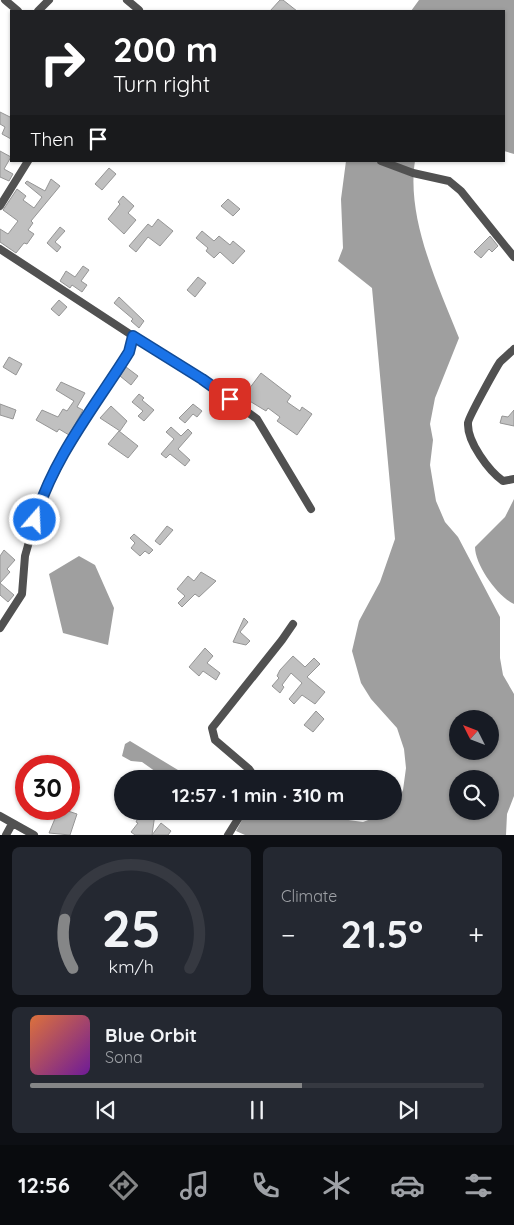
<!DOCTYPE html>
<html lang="en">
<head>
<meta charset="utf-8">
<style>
	body { margin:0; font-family:Quicksand,sans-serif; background:#242831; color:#f1f3f6; height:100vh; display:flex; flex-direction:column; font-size:19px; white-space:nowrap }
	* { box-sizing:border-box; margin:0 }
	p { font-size:16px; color:#9ea1a6 }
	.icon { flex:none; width:28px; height:28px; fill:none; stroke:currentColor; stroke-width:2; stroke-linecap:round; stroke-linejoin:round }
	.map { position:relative; height:835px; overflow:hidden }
	.details { display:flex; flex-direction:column; gap:12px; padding:12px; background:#0d0f14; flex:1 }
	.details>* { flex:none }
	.top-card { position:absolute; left:10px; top:10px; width:495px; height:152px; border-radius:0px; box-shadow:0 1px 4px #0004; background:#202124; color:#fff; overflow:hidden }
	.needle { width:32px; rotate:312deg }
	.tools { position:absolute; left:449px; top:710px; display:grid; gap:10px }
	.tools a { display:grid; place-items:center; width:50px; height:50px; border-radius:50%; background:#171b24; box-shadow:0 1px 4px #0004; font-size:25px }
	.speed { position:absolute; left:15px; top:755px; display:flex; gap:10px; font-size:25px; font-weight:700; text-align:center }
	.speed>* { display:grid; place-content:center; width:65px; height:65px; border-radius:50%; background:#171b24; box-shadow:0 1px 4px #0004; line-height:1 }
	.speed .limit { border:8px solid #d22; background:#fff; color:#111 }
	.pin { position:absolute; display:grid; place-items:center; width:42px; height:42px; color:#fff; margin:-21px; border-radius:10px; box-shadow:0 2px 8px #0006 }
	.me { position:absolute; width:55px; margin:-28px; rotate:19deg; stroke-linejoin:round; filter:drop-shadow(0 0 4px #0008) }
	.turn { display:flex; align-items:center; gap:18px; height:105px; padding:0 20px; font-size:22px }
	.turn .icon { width:65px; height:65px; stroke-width:2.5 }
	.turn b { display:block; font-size:35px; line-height:42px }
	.then { display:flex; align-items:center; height:48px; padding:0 20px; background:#0003; gap:10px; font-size:19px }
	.big { font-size:38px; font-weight:700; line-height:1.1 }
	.details .card { flex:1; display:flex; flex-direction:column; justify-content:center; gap:8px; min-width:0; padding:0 18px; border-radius:8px; background:#242831 }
	.details .dial { align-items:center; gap:0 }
	.dial svg { height:130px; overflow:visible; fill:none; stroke:#363941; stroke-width:7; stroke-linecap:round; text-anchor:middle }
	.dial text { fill:#f1f3f6; stroke:none }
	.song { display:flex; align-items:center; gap:15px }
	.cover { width:60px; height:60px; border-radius:8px; background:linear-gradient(135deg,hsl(20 70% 55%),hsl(280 70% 35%)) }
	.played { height:5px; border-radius:2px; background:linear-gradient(90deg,#858687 60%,#363941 60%) }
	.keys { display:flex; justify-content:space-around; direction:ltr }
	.heat { display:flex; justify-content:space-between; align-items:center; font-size:28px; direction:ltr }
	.details .tiles { flex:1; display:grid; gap:12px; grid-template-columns:1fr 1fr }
	.card:last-child { grid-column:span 2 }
	.trip { position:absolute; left:114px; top:770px; width:288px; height:50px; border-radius:25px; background:#171b24; box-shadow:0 1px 4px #0004; font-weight:700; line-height:50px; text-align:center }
	.tabs { display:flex; height:80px; justify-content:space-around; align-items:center; background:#090b0e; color:#9ea1a6 }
	.tabs .icon { width:35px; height:35px }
	.tabs .current { color:#858687 }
	.tabs b { font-size:22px; color:#f1f3f6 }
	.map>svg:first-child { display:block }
	.water { fill:#9f9f9f; fill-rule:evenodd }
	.building { fill:#c0c0c0; stroke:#959595 }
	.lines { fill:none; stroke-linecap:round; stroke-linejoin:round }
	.street { stroke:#515151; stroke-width:8 }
	.route-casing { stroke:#114b97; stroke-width:12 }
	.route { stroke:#1a73e8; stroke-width:9 }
</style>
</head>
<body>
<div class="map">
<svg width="514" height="835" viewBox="0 0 514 835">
	<rect width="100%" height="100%" fill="#fff"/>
	<path class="water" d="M419 0H514V154L504 151V11H411Z
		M346 161H415C406 218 438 285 459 338L435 398 430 424 433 440 430 465 436 501 445 522 458 537 500 617V658L503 675 514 694V796L507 814 506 835H245L236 831 247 811H330L341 819 363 822 392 811 403 790 406 768 404 749 397 728 371 699 361 683 352 651 359 621 380 582 395 539 372 288 338 261 343 248 341 199ZM458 719H490V751H458ZM458 779H490V811H458Z
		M514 499V604C498 597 475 565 475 547L505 517Z
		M79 556 95 565 114 608 108 645 63 633 49 574Z
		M130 741 178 770 220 779H166L142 762 131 761 122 756 125 744Z"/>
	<path class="building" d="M280 0H283L297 11H270Z
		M0 112 10 117 11 115V139L2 134 5 127 0 124Z
		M0 151 11 157 4 169 13 174 9 181 0 177Z
		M109 168 116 174 102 190 95 184Z
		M51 179 60 186 31 221 33 223 28 230 34 234 27 244 24 243 16 253 0 242V229L8 234 18 221 3 210 17 189 26 196 23 200 34 208 42 197 25 183 27 181 45 191Z
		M123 196 134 206 128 213 136 220 124 234 108 219 120 204 118 202Z
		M228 199 240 209 233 216 221 206Z
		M158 219 173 231 160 246 148 237 136 252 129 246 148 224 152 227Z
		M60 227 65 231 55 242 61 247 57 252 47 243Z
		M202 231 214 241 219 236 230 245 233 241 245 251 233 264 220 252 214 258 206 251 208 248 196 238Z
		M490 236 498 246 492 252 489 249 481 258 474 252Z
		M83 266 89 270 81 281 87 285 82 292 72 285 70 288 60 281 66 271 75 277Z
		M198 277 206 283 195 297 187 290Z
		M119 297 144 321 139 328 131 321 133 319 114 303Z
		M59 300 67 307 59 316 51 309Z
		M9 357 22 364 16 375 3 367Z
		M126 367 138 376 131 385 120 376Z
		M261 373 291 396 287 402 300 411 302 407 312 414 297 435 277 421 280 417 268 408 266 411 243 397Z
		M61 382 85 393 77 407 83 410 69 435 59 429 57 432 36 420 42 410 58 417 63 409 67 411 74 401 56 390Z
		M139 394 144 398 142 400 154 410 144 421 138 416 143 411 132 402Z
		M0 404 16 410 13 419 0 415Z
		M193 404 202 411 197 417 193 414 185 423 179 418Z
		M111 406 127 421 120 431 100 418Z
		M514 410V426L500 423 502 416 508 417Z
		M171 427 181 436 188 429 192 433 178 449 190 460 185 466 170 454 166 458 161 454 174 439 166 432Z
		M119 431 138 446 128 458 108 444Z
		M167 526 173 530 160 545 155 541Z
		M134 534 153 550 149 554 145 551 140 556 131 548 135 543 130 538Z
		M4 550 15 560 7 569 10 572 0 583 14 595 8 602 0 595V556Z
		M201 572 216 581 199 597 195 594 182 607 178 603 185 596 177 589 188 576 194 581Z
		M244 618 248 622 240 632 250 641 246 645 233 642Z
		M205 648 213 656 207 663 220 673 216 680 203 671 199 676 189 667Z
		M293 656 305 667 314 658 320 664 307 677 325 692 315 704 302 695 294 704 289 699 302 683 291 673 282 685 284 687 280 693 272 686 279 678 277 676 280 670Z
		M316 711 324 719 313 732 304 725Z
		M59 809H69L68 811 77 814 70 835 49 833Z
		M148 813 155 814 152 835 161 823 171 831 168 835H135L131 832 138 823 136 822 140 814 147 818Z"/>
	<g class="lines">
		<path class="street" d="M5 0 18 11
			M127 0 139 10
			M38 11 49 0
			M381 161 413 173 449 181 461 191 514 257
			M0 206 28 161
			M0 249 133 336 129 352 68 447 40 503 25 556 22 594 0 628
			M133 336 202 379 257 419 311 509
			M514 349C509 354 504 358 500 362 496 368 468 418 468 423 467 442 489 471 503 481L514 479
			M256 779 249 769 215 740 212 728 282 640 293 624
			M0 816 34 835
			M6 835 12 824
			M228 835 243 811"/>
	</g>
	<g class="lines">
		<g class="route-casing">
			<path id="route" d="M35 520C52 459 96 405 129 352L133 336 202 379 230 399"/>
		</g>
		<use href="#route" class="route"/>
	</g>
</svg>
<div class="tools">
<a><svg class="needle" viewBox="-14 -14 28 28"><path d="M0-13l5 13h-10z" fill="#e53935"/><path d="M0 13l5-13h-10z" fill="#9ea1a6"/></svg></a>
<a><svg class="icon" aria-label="search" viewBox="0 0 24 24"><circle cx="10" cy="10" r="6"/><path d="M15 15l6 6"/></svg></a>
</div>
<div class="speed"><div class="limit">30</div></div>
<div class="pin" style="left:230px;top:399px;background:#d93025"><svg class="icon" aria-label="arrive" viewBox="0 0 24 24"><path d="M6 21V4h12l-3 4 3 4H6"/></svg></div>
<svg class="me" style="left:35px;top:520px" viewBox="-20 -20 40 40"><circle r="17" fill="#1a73e8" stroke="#fff" stroke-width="3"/><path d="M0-11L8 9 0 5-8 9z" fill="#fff"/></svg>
<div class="trip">12:57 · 1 min · 310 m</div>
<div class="top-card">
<div class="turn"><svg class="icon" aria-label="right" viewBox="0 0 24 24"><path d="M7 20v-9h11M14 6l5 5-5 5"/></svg><div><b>200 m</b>Turn right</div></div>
<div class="then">Then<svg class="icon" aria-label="arrive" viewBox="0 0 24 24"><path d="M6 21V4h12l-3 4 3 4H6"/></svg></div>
</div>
</div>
<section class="details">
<div class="tiles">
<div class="card dial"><svg viewBox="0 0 100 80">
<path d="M14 69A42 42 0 1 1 86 69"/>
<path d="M14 69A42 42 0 0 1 9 39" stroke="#858687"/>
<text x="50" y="56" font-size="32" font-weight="700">25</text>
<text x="50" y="72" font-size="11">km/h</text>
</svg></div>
<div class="card"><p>Climate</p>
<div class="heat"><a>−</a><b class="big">21.5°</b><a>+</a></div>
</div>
<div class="card">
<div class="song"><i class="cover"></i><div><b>Blue Orbit</b><p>Sona</p></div></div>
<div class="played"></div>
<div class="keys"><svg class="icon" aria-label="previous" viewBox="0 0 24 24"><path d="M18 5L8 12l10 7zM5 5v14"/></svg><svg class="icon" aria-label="pause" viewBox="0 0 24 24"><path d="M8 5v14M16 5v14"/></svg><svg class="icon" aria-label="next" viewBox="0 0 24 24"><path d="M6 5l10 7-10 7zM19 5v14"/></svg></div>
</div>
</div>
</section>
<nav class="tabs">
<b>12:56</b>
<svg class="icon current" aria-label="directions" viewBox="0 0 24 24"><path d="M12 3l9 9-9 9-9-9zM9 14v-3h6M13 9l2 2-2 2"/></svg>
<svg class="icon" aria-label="music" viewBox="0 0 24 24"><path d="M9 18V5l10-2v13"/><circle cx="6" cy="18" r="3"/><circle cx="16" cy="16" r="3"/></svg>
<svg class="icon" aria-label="phone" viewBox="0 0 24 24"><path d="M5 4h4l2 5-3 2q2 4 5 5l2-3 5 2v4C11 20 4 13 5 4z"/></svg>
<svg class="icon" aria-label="climate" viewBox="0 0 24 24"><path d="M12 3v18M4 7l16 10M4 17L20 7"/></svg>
<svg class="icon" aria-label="car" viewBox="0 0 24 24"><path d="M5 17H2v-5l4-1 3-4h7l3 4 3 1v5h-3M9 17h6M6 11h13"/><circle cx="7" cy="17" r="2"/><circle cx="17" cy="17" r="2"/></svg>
<svg class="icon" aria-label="filters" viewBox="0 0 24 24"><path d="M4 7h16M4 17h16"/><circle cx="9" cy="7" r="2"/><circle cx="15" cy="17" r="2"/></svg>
</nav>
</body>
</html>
